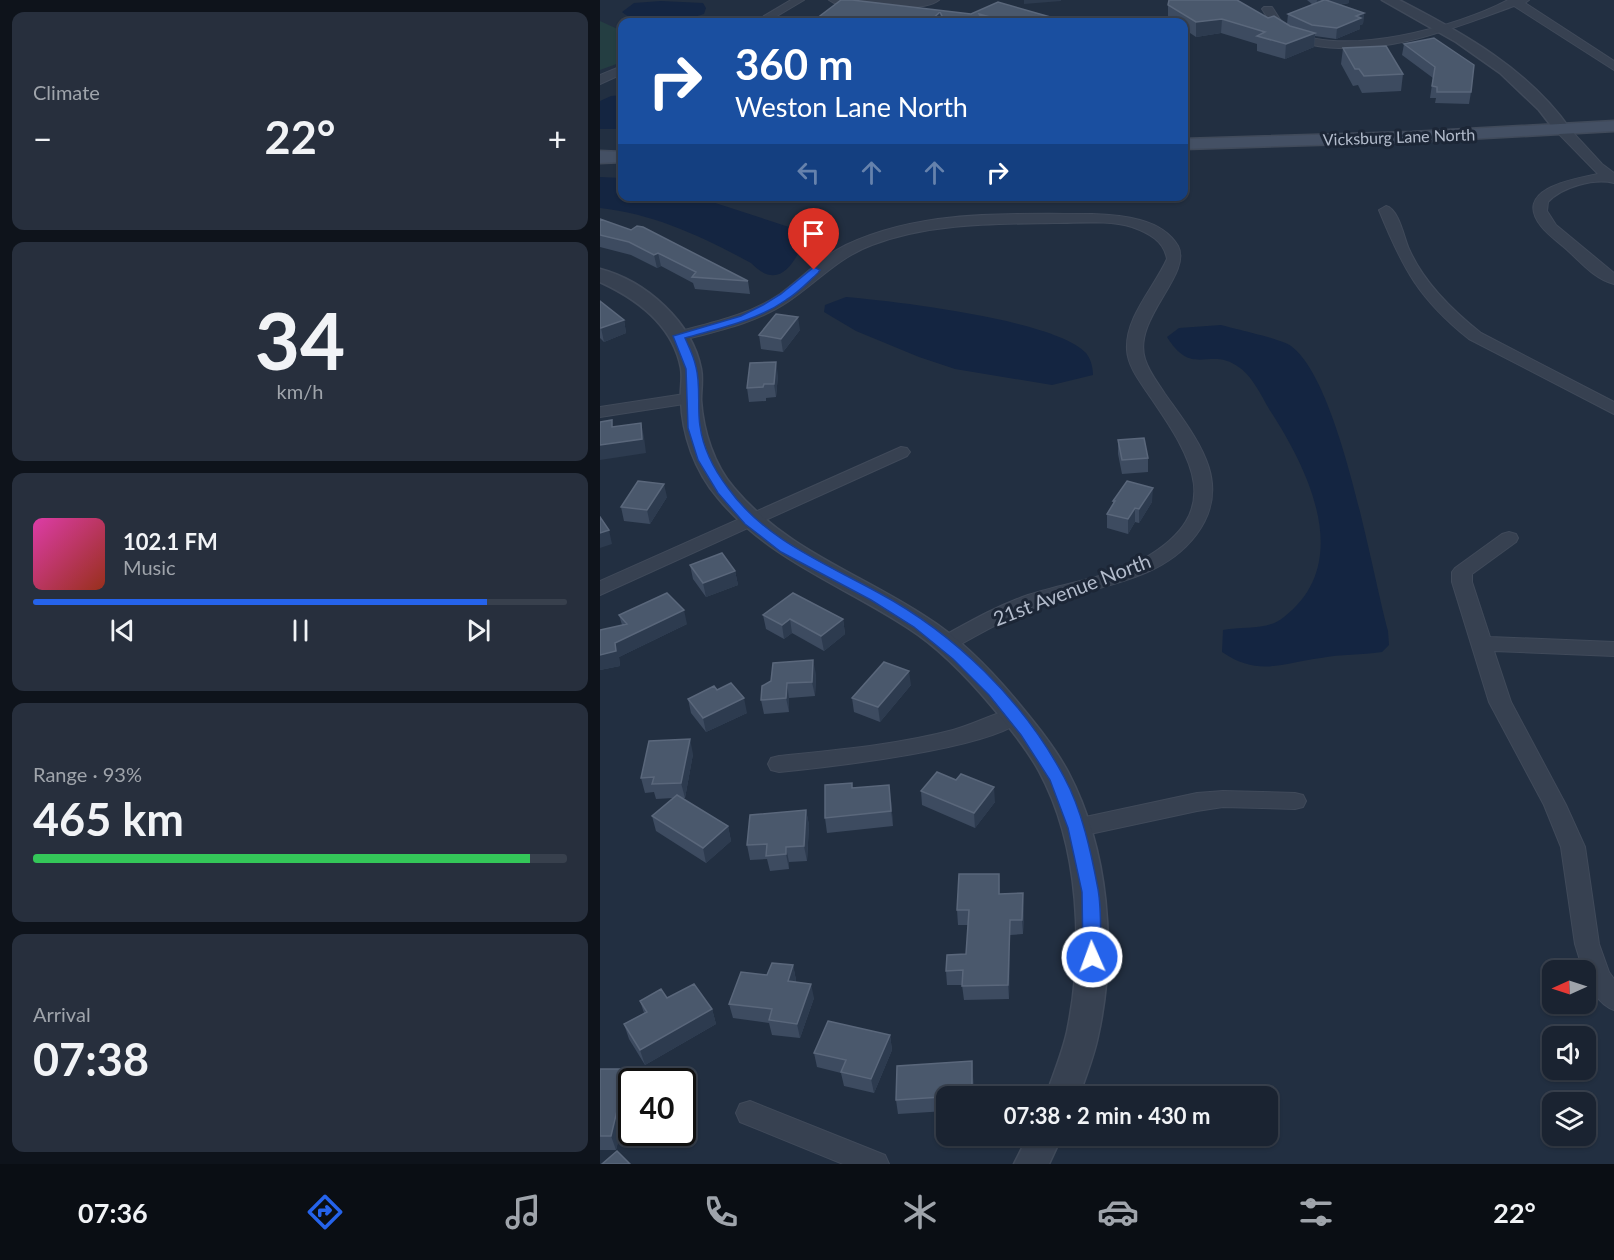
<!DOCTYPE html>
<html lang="en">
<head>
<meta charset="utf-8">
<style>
	body { margin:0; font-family:Lato,sans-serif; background:#272f3d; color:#f1f3f6; height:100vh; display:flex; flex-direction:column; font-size:22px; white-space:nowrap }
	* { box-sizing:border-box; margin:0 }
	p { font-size:20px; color:#9fa4ab }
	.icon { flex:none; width:33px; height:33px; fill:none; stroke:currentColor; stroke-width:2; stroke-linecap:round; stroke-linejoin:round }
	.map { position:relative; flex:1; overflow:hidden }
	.panel { display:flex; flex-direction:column; gap:12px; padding:12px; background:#0e131b; width:600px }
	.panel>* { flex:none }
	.banner { position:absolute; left:18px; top:18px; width:570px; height:183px; border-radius:12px; box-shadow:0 2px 4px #0004,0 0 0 2px #38404d; background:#1a4fa0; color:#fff; overflow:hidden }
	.needle { width:39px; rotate:267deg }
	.tools { position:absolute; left:942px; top:960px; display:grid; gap:12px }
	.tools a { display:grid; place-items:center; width:54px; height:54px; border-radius:12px; background:#1a2331; box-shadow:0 2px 4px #0004,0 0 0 2px #38404d; font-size:30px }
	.speed { position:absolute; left:18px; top:1068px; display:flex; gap:12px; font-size:30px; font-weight:700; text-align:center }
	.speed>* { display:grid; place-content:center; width:78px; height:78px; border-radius:50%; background:#1a2331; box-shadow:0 2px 4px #0004,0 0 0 2px #38404d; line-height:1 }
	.speed .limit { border:3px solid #111; border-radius:9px; background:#fff; color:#111 }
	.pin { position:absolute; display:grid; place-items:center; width:51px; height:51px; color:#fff; margin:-62px -26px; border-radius:50% 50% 50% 0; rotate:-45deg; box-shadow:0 0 6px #0007 }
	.pin .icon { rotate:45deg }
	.me { position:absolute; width:66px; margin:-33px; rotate:358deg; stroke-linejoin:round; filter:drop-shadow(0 0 4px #0008) }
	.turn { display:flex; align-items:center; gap:21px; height:126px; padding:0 18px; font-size:27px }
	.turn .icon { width:78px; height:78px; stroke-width:2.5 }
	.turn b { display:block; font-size:42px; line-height:51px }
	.lanes { display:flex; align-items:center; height:57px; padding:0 18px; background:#0003; justify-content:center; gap:30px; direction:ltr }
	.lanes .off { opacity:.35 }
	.big { font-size:45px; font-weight:700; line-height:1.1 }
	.panel .card { flex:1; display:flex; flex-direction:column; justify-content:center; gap:9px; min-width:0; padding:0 21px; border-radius:12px; background:#272f3d }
	.panel .dial { align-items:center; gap:0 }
	.dial b { font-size:78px; line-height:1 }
	.song { display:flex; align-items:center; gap:18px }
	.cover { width:72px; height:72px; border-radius:9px; background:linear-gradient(135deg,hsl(320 70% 55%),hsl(10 70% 35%)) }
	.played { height:6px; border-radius:3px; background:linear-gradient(90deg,#2563eb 85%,#38404d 85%) }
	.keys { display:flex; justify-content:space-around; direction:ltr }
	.heat { display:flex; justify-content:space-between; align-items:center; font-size:33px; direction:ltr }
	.charge { height:9px; border-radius:4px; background:linear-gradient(90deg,#34c759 93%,#38404d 0) }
	.trip { position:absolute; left:336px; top:1086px; width:342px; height:60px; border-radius:12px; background:#1a2331; box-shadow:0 2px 4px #0004,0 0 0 2px #38404d; font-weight:700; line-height:60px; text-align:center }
	.dock { display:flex; height:96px; justify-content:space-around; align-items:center; background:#0a0e14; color:#9fa4ab }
	.dock .icon { width:42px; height:42px }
	.dock .selected { color:#2563eb }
	.dock b { font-size:27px; color:#f1f3f6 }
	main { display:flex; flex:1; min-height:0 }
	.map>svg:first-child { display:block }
	.green { fill:#243e42 }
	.water { fill:#142541 }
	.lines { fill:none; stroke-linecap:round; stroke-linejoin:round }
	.minor-casing { stroke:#404a5a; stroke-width:2 }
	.tertiary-casing { stroke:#404a5a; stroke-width:3 }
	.secondary-casing { stroke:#404a5a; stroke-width:3 }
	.minor { fill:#374151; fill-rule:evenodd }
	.tertiary { fill:#374151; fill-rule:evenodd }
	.secondary { fill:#445064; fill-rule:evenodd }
	.wall { fill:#3d4b60 }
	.shaded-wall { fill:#2d3b4f }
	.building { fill:#4a586c; stroke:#5a677b; stroke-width:1.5 }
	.route { fill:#2563eb; stroke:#184099; stroke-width:1.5 }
	.labels { text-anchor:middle; stroke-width:6; stroke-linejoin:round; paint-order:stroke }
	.far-street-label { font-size:16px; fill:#b3bccc; stroke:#1c2636 }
	.street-label { font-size:20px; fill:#b3bccc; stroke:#1c2636 }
</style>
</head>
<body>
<main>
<section class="panel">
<div class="card"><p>Climate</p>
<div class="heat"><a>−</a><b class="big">22°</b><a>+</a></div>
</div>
<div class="card dial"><b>34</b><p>km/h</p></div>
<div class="card">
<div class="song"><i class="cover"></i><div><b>102.1 FM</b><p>Music</p></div></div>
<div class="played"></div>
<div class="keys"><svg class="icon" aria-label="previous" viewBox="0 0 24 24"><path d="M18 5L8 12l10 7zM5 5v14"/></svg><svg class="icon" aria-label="pause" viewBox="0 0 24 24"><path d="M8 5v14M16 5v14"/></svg><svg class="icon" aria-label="next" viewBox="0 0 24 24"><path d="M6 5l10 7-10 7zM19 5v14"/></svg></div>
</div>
<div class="card"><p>Range · 93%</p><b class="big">465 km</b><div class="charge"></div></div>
<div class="card"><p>Arrival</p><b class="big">07:38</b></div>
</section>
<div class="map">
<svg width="1014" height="1164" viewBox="0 0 1014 1164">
	<rect width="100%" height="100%" fill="#222f41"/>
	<path class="green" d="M0 21 22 31V62L0 70Z"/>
	<path class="water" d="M61 1 103 3 106 8 104 14C82 21 40 29 22 12L34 3Z
		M22 95V129H0V101L11 96Z
		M0 177 22 178V196L97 197 189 227 202 246C190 271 175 288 151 263 103 237 55 214 0 208Z
		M246 297C294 301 456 320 486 353 491 359 493 368 493 375L452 385 355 369 319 357 256 331 224 312 225 305Z
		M621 325C635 329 682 339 691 346 740 382 771 569 788 631L789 645 782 652C761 655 741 654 721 658 681 663 659 677 622 652L623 630C644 626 667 631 684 617 754 563 709 471 671 412 663 399 653 377 640 368 610 345 593 379 567 337L579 328Z"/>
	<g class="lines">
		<g class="minor-casing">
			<path id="minor" d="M191 0H204L167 22H154Z
				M229 0H339C322 14 258 5 234 3Z
				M908 0H929L925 3 1014 61V70L914 6C851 29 782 58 712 45 701 43 687 39 678 32 671 26 667 16 662 9L664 7H672C677 14 681 24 689 29 739 60 860 26 908 0Z
				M22 66V74L0 84V75Z
				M962 125 967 126 1002 164 1014 173V183C994 178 962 187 948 202L947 211 956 225 1014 273V284C994 279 980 261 965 248 957 241 947 234 941 226 912 189 973 179 998 174L957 132 956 129Z
				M786 206C799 209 804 238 809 249 824 283 852 310 881 333L1014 402V414L869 339C819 299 803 269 779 210Z
				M492 214C521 215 562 218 578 246 593 274 532 319 545 359 549 372 558 383 565 394 596 438 635 483 596 535 560 583 493 586 441 605 410 616 381 633 352 649L345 651 338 649 335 644 338 639C367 623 396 606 428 595 467 582 509 578 545 558 626 511 592 458 551 398 542 384 528 368 527 350 525 317 554 288 567 259 564 241 549 233 532 227 508 220 481 223 455 223 393 224 331 223 272 245 239 257 217 282 189 301 157 323 117 331 79 341L71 336 73 333C110 323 148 316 180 294 202 278 221 257 246 245 321 209 411 214 492 214Z
				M91 393 97 394 99 398 97 402 0 417V407Z
				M301 447 307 448 310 452 307 456 0 595V581Z
				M909 532 916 534 918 538 916 542 872 574V582L890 637 1014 642V656L894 651 911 702 966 805 985 847 999 944 1009 972 1014 979V1010C1000 1005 986 986 986 970H983L975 944 961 847 944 805 889 702 852 582V572L855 568 902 534Z
				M414 708 422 711 425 716C406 748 220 768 179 772L171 770 168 764 171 758 179 756C237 750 296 745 353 730 374 724 393 714 414 708Z
				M623 791 695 793 703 795 706 801 703 807 695 809 623 807 597 811 476 837 468 834 464 828 468 822 476 819 597 793Z
				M150 1101 285 1155 289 1164H243L140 1122 136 1113 140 1104Z"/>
		</g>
		<g class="tertiary-casing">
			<path id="tertiary" d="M782 0H799C863 33 928 69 970 129L968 132H956L939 110 900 73 856 42Z
				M0 269C46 281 92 322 101 369 103 379 101 390 101 400 103 431 114 465 134 488 186 550 261 574 326 617 361 639 389 668 415 699 434 722 454 746 468 772 509 850 517 950 498 1036 494 1056 486 1076 479 1096H446C453 1075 462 1054 467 1032 484 951 480 846 439 771 427 749 410 728 394 709 369 679 341 649 308 628 243 585 169 560 118 498 95 471 82 435 81 399 80 389 83 379 81 368 73 325 37 299 0 282Z
				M428 1136H462L449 1164H414Z"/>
		</g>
		<g class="secondary-casing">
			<path id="secondary" d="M1014 121V131L812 142 584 149V139L812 132Z
				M0 151 22 152V162L0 163Z"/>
		</g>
		<use href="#minor" class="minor"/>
		<use href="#tertiary" class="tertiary"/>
		<use href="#secondary" class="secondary"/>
	</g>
	<path class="wall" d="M241 0 371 14 398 2 450 22H212Z
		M707 0H749V3L739 5 764 13 763 24 760 25V29L736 39 715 36 714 47 685 59 657 51V44L621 33 596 37 584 29V22H573L568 19V5L668 18 687 24 688 14 713 5Z
		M804 44 871 92 869 104 835 103 836 98H830L833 78 802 55Z
		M743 48 803 74 801 91 762 93 758 85 753 86 741 64Z
		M0 219 148 281 150 294 95 289 93 283 61 266 57 268 31 255 0 247Z
		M0 301 24 320 26 333 4 342 0 338Z
		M200 330 183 352 161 349 159 335Z
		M178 375 176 397 166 398V401L149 402 147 388Z
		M518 440 548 458V472L522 474 518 454Z
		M67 497 50 524 24 521 21 507Z
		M513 501 552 502 539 523 535 522 528 534 507 528V514L513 504Z
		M90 565 135 571 138 585 106 597 93 579Z
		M19 615 87 624 19 657 20 666 0 670V630L22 625Z
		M163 615 243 619 245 634 224 651 192 633 184 639 166 629Z
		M216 674 215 696 189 698V712L164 714 161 700 171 681Z
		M311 685 280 722 254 712 252 698Z
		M117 690 147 713 106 732 91 713 88 699Z
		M93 754 85 798H82L128 826 131 841 106 863 56 831 52 816 73 798 56 799 54 792 45 793 41 778Z
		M253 788 291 799 293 826 227 833 225 818Z
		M321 791 395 802 375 828 322 805Z
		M206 810 209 825 207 861 189 862V869L170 871 167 859 150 860 147 845Z
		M400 888V894L424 908 423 934 410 935 409 999 364 1000 362 985H347L346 971 366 954 368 925H358L357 910Z
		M193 965 196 980V982L214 998 200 1038 172 1035 169 1023 133 1018 129 1004 167 975Z
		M67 998 112 1009 116 1024 45 1065 29 1039 24 1024 44 1013 40 1001Z
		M290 1035 292 1050 274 1093 244 1086 241 1073 217 1067 214 1053Z
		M0 1069H27L32 1082V1086L16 1150H0Z
		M373 1076 374 1096H346V1111L298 1114 296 1100Z"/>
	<path class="shaded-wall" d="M424 0H461V1L424 4Z
		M717 0H749V3L716 8Z
		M340 12 341 22H329Z
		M764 13 763 24 760 25V29L736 39 737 28 756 16Z
		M450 17V22H438Z
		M622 19 621 33 596 37V22Z
		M715 33 714 47 685 59 686 44Z
		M58 253 61 266 57 268 54 255Z
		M198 317 200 330 183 352 181 339Z
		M24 320 26 333 4 342 1 328Z
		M176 362 178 375 176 397 174 384Z
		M41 423 44 437 46 453 0 460V445Z
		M64 484 67 497 50 524 47 510Z
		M553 488 552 502 539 523V509Z
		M535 508V522L528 534V519Z
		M9 530 12 544 0 548V533Z
		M135 571 138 585 106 597 103 583Z
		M84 610 87 624 19 657 20 666 0 670V655L15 643Z
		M190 619 192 633 184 639 182 625Z
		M243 619 245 634 224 651 221 636Z
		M213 660 216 674 215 696 212 682Z
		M309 671 311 685 280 722 278 707Z
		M187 683 189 698V712L186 698Z
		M144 698 147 713 106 732 103 718Z
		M90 739 93 754 85 798 81 783Z
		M289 785 291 799 293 826 291 811Z
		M394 787 395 802 375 828 374 813Z
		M206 810 209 825 207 861 204 846Z
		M128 826 131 841 106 863 103 848Z
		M186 847 189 862V869L186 854Z
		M399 874 400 888V908L399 894Z
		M423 893 424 908 423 934 422 920Z
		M410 920V935L409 999 408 985Z
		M193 965 196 980 191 995 188 981Z
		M211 984 214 998 200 1038 197 1024Z
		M112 1009 116 1024 45 1065 40 1050Z
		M290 1035 292 1050 274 1093 271 1079Z
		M372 1061 373 1076 374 1096H373L372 1095Z
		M27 1069 32 1082V1086L16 1150 11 1136Z"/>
	<path class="building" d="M241 0H252L371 14 398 2 450 17 438 22H408L379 14 383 22H345L340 12 329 22H212Z
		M569 0H637L668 18 674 16 690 26 715 33 686 44 657 36 665 32 622 19 596 22 568 5Z
		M724 0H726L764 13 756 16 761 18 737 28 712 25 688 14Z
		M834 38 874 65 871 92H837V87L832 86 835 67 804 44Z
		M786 46 803 74 764 76 759 69H755L743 48Z
		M0 219 31 230 37 226 43 227 148 281 92 277 96 272 58 253 54 255 29 242 0 235Z
		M0 301 24 320 1 328H0Z
		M176 314 198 317 181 339 159 335Z
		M176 362 174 384H164L163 387 147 388 150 363Z
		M12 420V427L41 423 42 439 0 445V422Z
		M544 438 548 458 522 460 518 440Z
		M38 481 64 484 47 510 21 507Z
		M527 481 553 488 539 509 535 508 528 519 507 514 515 501H513Z
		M0 517 9 530 0 533Z
		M122 553 135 571 103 583 90 565Z
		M67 593 84 610 15 643 16 651 0 655V630L27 624 19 615Z
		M193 593 243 619 221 636 190 619 182 625 163 615Z
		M213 660 212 682 187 683 186 698 161 700 162 686 171 681 173 663Z
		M284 662 309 671 278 707 252 698Z
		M131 683 144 698 103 718 88 699 114 686 117 690Z
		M90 739 81 783 52 784 54 777 41 778 49 741Z
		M337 772 356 780 361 774 394 787 374 813 321 791Z
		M252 783V788L289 785 291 811 225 818V785Z
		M77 795 128 826 103 848 52 816Z
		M206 810 204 846 186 847V854L166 856 167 844 147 845 150 815Z
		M359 874H399V894L423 893 422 920H410L408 985 362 986 363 970 346 971 347 955 366 954 369 910H357Z
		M172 963 193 965 188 981 211 984 197 1024 169 1020 172 1009 129 1004 141 972 167 975Z
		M94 984 112 1009 40 1050 24 1024 47 1012 40 1001 61 989 67 998Z
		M228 1021 290 1035 271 1079 241 1072 246 1060 214 1053Z
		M372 1061V1095L296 1100 297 1066Z
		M0 1069H27L11 1136H0Z
		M17 1151 30 1164H2Z"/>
	<path class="route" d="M214 267 220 270 218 273C208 282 198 293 186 300 156 321 120 328 85 338 89 347 94 357 96 367 101 386 97 407 100 426 103 448 115 471 128 488 165 540 225 563 279 593 355 634 423 700 464 777 482 810 491 852 498 889 502 911 500 935 501 957L498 963 492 965 486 963 483 957 482 892 468 828 450 780 421 735 389 695 353 659 314 627 271 600 181 552 145 524 118 493 98 460 88 428 86 369 73 336 141 316 163 305 181 294Z"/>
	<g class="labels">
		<g class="far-street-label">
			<text transform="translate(799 137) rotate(-2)" y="6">Vicksburg Lane North</text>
		</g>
		<g class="street-label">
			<text transform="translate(472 590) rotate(-21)" y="7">21st Avenue North</text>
		</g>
	</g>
</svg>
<div class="tools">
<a><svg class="needle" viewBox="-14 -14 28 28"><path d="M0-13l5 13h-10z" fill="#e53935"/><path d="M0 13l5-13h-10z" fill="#9fa4ab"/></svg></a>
<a><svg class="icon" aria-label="sound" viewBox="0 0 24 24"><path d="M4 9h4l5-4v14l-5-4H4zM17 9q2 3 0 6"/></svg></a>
<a><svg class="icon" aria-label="layers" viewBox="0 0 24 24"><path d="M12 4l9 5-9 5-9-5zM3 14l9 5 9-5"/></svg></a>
</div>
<div class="speed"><div class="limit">40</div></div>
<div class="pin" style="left:214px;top:270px;background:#d93025"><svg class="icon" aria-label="arrive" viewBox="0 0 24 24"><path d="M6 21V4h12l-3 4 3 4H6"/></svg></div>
<svg class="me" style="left:492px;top:957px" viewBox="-20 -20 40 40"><circle r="17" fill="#2563eb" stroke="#fff" stroke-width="3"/><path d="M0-11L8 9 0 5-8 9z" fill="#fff"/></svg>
<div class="trip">07:38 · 2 min · 430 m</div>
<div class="banner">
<div class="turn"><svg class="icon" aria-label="right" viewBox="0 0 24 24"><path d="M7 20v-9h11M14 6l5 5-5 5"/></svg><div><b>360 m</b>Weston Lane North</div></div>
<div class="lanes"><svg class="icon off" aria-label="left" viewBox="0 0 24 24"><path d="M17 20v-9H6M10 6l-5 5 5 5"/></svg><svg class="icon off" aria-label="ahead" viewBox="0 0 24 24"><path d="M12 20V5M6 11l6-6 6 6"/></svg><svg class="icon off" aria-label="ahead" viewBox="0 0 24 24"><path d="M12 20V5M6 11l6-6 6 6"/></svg><svg class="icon" aria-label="right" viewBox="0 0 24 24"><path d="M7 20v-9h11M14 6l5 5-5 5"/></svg></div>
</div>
</div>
</main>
<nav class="dock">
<b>07:36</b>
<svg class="icon selected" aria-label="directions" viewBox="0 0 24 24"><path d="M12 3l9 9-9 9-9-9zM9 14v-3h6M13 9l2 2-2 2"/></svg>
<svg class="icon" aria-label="music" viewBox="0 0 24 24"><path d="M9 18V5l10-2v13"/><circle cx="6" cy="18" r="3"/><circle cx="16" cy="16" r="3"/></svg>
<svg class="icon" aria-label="phone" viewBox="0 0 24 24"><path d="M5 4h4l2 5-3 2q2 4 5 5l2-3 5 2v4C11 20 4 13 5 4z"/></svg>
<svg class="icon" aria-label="climate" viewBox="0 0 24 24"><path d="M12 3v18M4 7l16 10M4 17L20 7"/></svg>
<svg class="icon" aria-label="car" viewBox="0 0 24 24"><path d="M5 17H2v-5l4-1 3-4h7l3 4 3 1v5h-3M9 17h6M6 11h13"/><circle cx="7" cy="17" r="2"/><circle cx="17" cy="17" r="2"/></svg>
<svg class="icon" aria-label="filters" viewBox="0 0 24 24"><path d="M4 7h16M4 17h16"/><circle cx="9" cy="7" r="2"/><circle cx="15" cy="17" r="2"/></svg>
<b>22°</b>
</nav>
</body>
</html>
